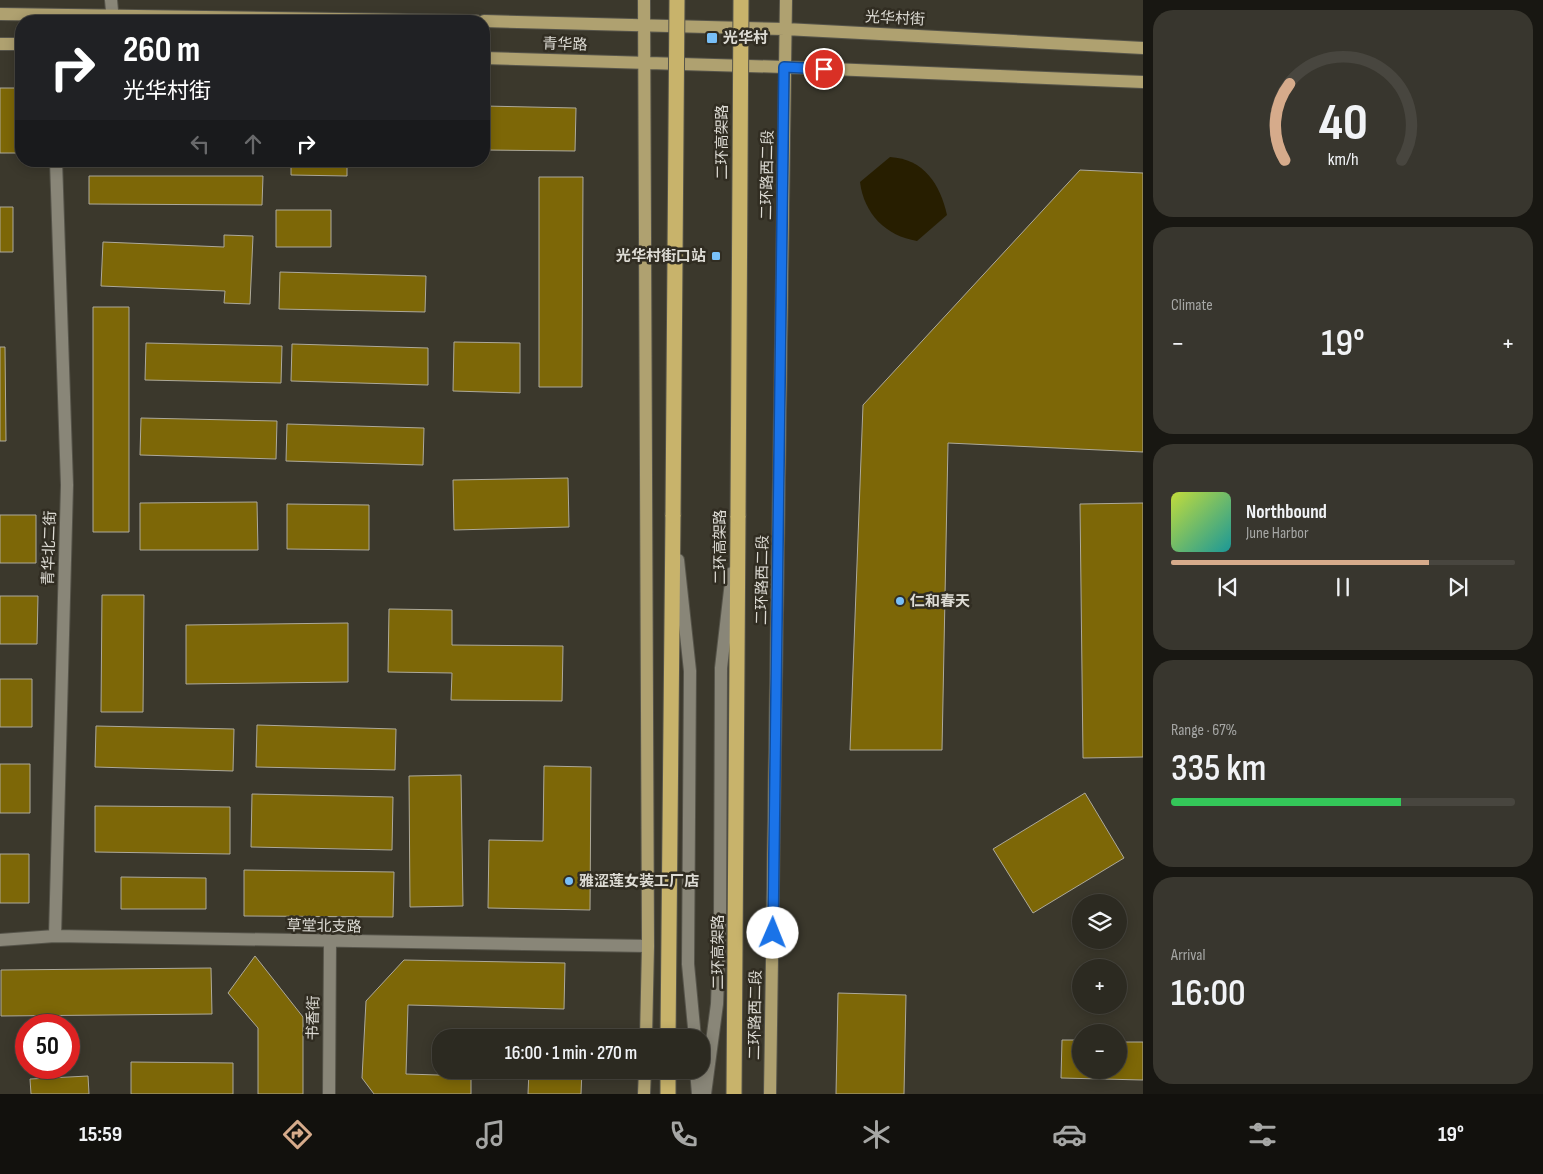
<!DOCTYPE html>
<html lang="en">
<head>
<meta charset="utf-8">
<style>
	body { margin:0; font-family:"Sofia Sans Condensed","Noto Sans SC",sans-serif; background:#38362e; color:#f1f3f6; height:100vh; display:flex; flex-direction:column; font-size:19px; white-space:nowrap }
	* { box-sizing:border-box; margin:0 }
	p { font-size:16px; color:#a6a7a5 }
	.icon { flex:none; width:28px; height:28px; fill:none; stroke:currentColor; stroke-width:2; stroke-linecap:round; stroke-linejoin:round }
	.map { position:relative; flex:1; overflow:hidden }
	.sheet { display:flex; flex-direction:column; gap:10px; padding:10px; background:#181712; width:400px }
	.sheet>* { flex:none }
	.guide { position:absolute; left:15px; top:15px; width:475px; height:152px; border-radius:20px; box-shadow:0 2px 12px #0003,0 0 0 1px #48463f; background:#202124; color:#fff; overflow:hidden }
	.tools { position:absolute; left:1072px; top:894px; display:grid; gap:10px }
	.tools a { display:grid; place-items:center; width:55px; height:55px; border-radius:50%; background:#2c2a21; box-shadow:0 2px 12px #0003,0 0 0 1px #48463f; font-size:25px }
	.speed { position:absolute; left:15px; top:1014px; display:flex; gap:10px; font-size:25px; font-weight:700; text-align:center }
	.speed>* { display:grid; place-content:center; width:65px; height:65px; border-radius:50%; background:#2c2a21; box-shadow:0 2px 12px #0003,0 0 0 1px #48463f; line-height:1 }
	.speed .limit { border:8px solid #d22; background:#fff; color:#111 }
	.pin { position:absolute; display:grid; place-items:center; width:42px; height:42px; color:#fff; margin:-21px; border:2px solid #fff; border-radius:50%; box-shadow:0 1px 5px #0007 }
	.me { position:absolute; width:55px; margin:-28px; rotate:1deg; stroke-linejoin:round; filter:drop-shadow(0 0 4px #0008) }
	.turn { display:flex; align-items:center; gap:18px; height:105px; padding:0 25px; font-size:22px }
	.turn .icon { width:65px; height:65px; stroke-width:2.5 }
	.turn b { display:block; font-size:35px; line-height:42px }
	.lanes { display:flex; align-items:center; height:48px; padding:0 25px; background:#0003; justify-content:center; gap:25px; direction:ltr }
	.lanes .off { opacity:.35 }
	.big { font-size:38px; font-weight:600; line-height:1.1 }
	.sheet .widget { flex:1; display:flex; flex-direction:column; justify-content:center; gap:8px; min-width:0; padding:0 18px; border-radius:20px; background:#38362e }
	.sheet .dial { align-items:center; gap:0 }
	.dial svg { height:130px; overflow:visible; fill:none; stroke:#48463f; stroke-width:7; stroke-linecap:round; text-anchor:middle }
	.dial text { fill:#f1f3f6; stroke:none }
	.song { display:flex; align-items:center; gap:15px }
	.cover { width:60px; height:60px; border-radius:8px; background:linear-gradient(135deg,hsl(70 70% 55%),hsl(180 70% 35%)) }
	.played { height:5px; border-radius:2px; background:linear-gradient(90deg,#d6ab8b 75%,#48463f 75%) }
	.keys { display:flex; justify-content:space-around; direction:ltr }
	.heat { display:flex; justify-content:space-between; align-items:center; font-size:28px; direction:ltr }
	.charge { height:8px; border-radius:4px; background:linear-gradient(90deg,#34c759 67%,#48463f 0) }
	.trip { position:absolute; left:432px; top:1029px; width:278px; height:50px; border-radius:20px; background:#2c2a21; box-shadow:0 2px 12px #0003,0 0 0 1px #48463f; font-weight:600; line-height:50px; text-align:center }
	.tabs { display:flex; height:80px; justify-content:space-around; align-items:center; background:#12110d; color:#a6a7a5 }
	.tabs .icon { width:35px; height:35px }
	.tabs .selected { color:#d6ab8b }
	.tabs b { font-size:22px; color:#f1f3f6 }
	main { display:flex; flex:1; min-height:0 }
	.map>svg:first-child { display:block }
	.water { fill:#271e00 }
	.building { fill:#7d6707; stroke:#ada99b }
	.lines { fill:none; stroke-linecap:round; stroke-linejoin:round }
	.minor-casing { stroke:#56544a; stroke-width:14 }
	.major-casing { stroke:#56544a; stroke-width:14 }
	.highway-casing { stroke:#56544a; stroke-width:17 }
	.minor { stroke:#898678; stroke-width:12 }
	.major { stroke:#afa170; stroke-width:12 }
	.highway { stroke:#c8b36b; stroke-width:15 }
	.highway-bridge-casing { stroke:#56544a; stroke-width:17; stroke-linecap:butt }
	.highway-bridge { stroke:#c8b36b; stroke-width:15 }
	.route-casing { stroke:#114b97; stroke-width:12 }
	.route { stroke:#1a73e8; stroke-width:9 }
	.poi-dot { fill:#78bff7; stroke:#312d22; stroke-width:2 }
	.labels { text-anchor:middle; stroke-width:5; stroke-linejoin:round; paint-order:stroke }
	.street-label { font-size:15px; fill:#dddbd4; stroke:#312d22 }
	.poi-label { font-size:15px; font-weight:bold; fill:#dddbd4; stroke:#312d22; text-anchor:start }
</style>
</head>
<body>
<main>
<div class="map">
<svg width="1143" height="1094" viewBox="0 0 1143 1094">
	<rect width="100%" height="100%" fill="#3b382c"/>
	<path class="water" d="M890 157C924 159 940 184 947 215L917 241C886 236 864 214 860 182Z"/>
	<path class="building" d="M0 88H21V153H0Z
		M484 106 576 108 575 151 484 150Z
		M291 161H347V176L291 175Z
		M1080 170 1143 173V452L948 443 942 750H850L863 405Z
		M89 176H263L262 205 89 204Z
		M539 177H583L582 387H539Z
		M0 207H13V252H0Z
		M276 210H331V247H276Z
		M224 235 253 236 250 304 224 303 225 291 101 286 103 242 224 247Z
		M280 272 426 276 425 312 279 309Z
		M93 307H129V532H93Z
		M454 342 520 343V393L453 391Z
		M146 343 282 346 281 383 145 380Z
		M292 344 428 348V385L291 381Z
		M0 347H5L6 441H0Z
		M141 418 277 421 276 459 140 455Z
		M287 424 424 428 423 465 286 461Z
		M568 478 569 527 454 530 453 480Z
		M257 502 258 550H140V503Z
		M1143 503V757L1083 758 1080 504Z
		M287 504 369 505V550L287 549Z
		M0 515H36V563H0Z
		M102 595H144L143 712H101Z
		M0 596H38L37 644H0Z
		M389 609 452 610V645L563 646 562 701 451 700 452 673 388 672Z
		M348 623V682L186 684V625Z
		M0 679H32V727H0Z
		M257 725 396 729 395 770 256 767Z
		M96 726 234 729 233 771 95 767Z
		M0 764H30V813H0Z
		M544 766 591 767 590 910 488 908 489 840 543 841Z
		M461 775 463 906 410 907 409 776Z
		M1085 793 1124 858 1033 913 993 849Z
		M252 794 393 797 392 850 251 847Z
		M95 806 230 807V854L95 852Z
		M0 854H29V903H0Z
		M244 870 394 872 393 917 244 916Z
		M121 877 206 878V909H121Z
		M255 956 303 1017V1094H258V1028L228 993Z
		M404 960 565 963 564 1009 408 1005 406 1074 471 1076V1094H374L362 1078 366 1001Z
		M211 968 212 1014 1 1016V970Z
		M838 993 906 995 904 1094H836Z
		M1062 1040H1081V1070H1119V1042H1143V1080L1061 1078Z
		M131 1062 233 1063V1094H131Z
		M529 1070H582L581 1094H528Z
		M88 1076 89 1094H31L30 1079Z"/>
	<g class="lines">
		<g class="minor-casing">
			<path id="minor" d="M111 0 113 21
				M678 560 690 671 688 964 695 1038
				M55 936 67 485 56 161
				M0 940 55 936 648 946
				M696 1070 698 1094
				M329 1094 330 942
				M705 1094 717 1004 720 922 721 668 732 573"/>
		</g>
		<g class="major-casing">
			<path id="major" d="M644 0 648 946 646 1038
				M0 14 476 21
				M484 21 785 29 1143 48
				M0 44H21
				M484 58 784 67 1143 82
				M644 1094 645 1070
				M770 1094 786 0"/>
		</g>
		<g class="highway-casing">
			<path id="highway" d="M668 1038 673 515
				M668 1094V1070
				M734 1094 738 516"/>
		</g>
		<use href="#minor" class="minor"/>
		<use href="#major" class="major"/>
		<use href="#highway" class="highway"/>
		<g class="highway-bridge-casing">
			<path id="highway-bridge" d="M673 515 677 0
				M738 516 741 0"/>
		</g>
		<use href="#highway-bridge" class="highway-bridge"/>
	</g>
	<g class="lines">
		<g class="route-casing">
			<path id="route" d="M773 933 784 67 824 69"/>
		</g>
		<use href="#route" class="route"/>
	</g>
	<g class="poi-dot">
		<rect x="706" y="32" width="12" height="12" rx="2.5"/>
		<rect x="711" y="251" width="10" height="10" rx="2.5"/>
		<circle cx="900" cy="601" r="5"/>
		<circle cx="569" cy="881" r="5"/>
	</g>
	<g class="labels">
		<g class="street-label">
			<text transform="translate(895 18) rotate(3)" y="5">光华村街</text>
			<text transform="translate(565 44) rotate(2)" y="5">青华路</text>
			<text transform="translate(722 142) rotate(-90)" y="5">二环高架路</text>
			<text transform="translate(767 175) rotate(-89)" y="5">二环路西二段</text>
			<text transform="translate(720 547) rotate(-90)" y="5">二环高架路</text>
			<text transform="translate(49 548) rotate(-88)" y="5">青华北二街</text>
			<text transform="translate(762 580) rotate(-89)" y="5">二环路西二段</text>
			<text transform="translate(324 926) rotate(1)" y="5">草堂北支路</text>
			<text transform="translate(718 952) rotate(-90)" y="5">二环高架路</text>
			<text transform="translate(755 1015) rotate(-89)" y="5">二环路西二段</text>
			<text transform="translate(313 1018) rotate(-89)" y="5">书香街</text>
		</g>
		<g class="poi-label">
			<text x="723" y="43">光华村</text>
			<text x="706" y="261" text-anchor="end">光华村街口站</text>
			<text x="910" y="606">仁和春天</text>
			<text x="579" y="886">雅涩莲女装工厂店</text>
		</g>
	</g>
</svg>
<div class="tools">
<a><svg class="icon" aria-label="layers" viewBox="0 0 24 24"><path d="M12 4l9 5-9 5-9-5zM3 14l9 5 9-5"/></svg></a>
<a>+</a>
<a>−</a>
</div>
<div class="speed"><div class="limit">50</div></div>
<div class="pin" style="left:824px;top:69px;background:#d93025"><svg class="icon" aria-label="arrive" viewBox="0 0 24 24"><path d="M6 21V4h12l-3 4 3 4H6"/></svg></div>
<svg class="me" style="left:773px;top:933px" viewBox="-20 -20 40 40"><circle r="19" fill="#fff"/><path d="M0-13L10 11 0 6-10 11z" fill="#1a73e8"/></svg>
<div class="trip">16:00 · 1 min · 270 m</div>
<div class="guide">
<div class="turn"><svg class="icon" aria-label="right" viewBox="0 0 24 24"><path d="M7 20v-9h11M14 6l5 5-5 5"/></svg><div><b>260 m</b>光华村街</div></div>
<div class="lanes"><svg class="icon off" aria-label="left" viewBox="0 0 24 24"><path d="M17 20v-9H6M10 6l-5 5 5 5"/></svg><svg class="icon off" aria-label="ahead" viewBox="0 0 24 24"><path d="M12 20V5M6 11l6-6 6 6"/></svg><svg class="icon" aria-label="right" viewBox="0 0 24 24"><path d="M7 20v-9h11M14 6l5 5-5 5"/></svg></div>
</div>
</div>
<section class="sheet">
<div class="widget dial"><svg viewBox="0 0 100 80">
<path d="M14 69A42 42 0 1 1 86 69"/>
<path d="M14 69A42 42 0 0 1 17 22" stroke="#d6ab8b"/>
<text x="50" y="56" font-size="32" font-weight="700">40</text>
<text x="50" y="72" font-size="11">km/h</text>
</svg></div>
<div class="widget"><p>Climate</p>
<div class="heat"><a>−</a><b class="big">19°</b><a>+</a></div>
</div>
<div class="widget">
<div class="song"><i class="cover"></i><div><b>Northbound</b><p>June Harbor</p></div></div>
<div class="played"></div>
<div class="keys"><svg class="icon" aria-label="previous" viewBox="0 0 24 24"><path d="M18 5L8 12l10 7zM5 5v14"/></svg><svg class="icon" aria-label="pause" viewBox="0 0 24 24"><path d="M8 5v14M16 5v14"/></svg><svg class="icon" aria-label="next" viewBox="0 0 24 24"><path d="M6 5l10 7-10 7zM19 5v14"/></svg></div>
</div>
<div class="widget"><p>Range · 67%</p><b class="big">335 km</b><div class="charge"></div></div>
<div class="widget"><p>Arrival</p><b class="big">16:00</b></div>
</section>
</main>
<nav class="tabs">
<b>15:59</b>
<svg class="icon selected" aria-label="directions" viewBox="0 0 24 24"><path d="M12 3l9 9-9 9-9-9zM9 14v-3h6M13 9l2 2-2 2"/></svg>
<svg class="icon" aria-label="music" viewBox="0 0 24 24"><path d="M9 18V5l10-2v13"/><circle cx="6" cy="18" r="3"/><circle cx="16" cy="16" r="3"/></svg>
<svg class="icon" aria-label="phone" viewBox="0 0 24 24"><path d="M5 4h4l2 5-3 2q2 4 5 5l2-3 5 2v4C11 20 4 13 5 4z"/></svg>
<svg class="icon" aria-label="climate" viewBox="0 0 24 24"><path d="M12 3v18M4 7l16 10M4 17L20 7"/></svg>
<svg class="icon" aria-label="car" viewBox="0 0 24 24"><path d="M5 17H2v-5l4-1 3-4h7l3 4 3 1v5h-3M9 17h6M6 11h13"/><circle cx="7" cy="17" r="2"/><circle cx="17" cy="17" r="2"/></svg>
<svg class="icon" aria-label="filters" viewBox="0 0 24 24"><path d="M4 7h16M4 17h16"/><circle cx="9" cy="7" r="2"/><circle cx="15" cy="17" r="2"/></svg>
<b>19°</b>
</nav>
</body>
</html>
